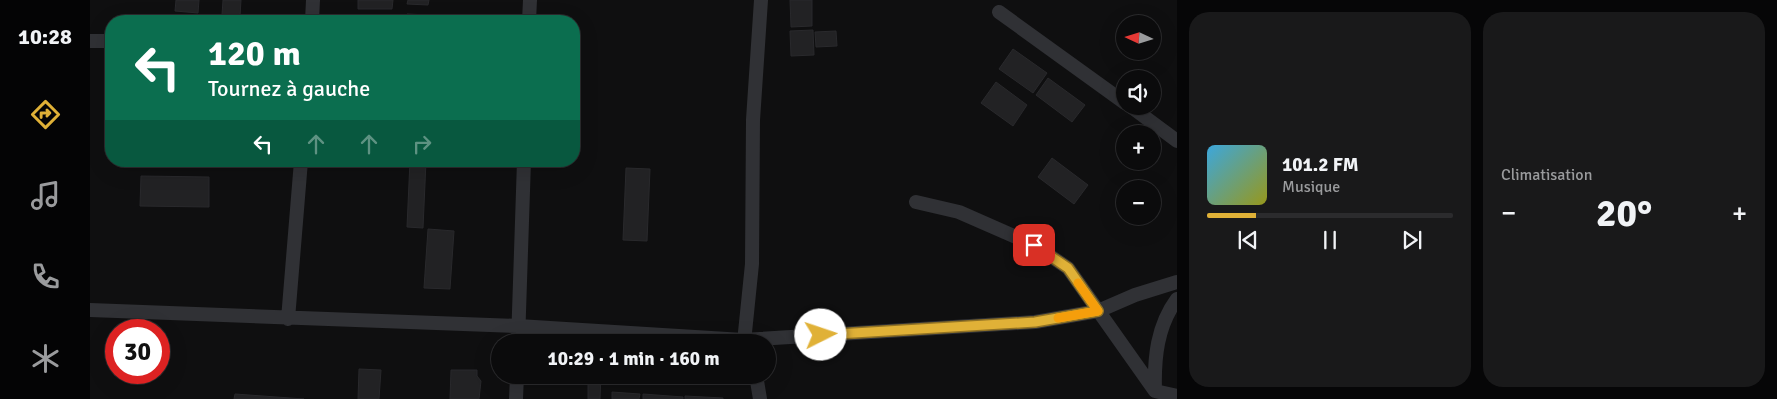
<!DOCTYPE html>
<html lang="fr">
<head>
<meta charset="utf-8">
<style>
	body { margin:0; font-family:Signika,sans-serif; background:#19191a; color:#f1f3f6; height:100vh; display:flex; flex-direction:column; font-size:19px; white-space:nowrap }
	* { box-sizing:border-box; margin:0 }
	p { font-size:16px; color:#9a9b9d }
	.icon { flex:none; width:28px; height:28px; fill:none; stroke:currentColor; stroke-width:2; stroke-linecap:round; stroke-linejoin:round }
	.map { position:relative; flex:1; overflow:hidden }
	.details { display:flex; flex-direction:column; gap:12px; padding:12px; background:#060607; width:600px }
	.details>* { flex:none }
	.top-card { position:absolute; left:15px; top:15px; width:475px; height:152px; border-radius:20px; box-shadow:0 5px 20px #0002,0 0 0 1px #2b2b2d; background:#0b6e4f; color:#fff; overflow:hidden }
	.needle { width:32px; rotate:274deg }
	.buttons { position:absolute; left:1026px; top:15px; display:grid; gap:10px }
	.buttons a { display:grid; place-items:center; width:45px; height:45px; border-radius:50%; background:#0b0b0c; box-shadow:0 5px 20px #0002,0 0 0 1px #2b2b2d; font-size:25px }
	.speed { position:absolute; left:15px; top:319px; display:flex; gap:10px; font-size:25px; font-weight:700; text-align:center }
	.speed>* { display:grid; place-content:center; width:65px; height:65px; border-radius:50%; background:#0b0b0c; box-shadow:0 5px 20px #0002,0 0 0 1px #2b2b2d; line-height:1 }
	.speed .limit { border:8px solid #d22; background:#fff; color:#111 }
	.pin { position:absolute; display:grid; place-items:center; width:42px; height:42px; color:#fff; margin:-21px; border-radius:10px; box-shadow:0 2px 8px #0006 }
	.me { position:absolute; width:55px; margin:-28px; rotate:86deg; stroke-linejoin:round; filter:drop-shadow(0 0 4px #0008) }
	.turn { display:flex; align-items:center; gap:18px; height:105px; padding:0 20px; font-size:22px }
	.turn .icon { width:65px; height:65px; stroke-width:2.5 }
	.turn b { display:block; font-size:35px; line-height:42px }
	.lanes { display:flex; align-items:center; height:48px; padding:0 20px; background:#0003; justify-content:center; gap:25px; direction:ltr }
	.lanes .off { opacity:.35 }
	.big { font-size:38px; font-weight:700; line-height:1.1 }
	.details .tile { flex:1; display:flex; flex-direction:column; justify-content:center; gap:8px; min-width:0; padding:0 18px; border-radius:20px; background:#19191a }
	.song { display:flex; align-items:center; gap:15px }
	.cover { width:60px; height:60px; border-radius:8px; background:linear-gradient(135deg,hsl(200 70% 55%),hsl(60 70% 35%)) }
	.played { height:5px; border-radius:2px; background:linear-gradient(90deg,#e0b137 20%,#2b2b2d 20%) }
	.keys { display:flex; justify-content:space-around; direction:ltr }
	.heat { display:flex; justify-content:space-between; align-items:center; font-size:28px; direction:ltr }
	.details .tiles { flex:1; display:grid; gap:12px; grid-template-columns:repeat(2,1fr) }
	.trip { position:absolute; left:401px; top:334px; width:285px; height:50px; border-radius:25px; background:#0b0b0c; box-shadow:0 5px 20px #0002,0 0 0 1px #2b2b2d; font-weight:700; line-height:50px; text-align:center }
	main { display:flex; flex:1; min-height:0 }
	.tabs { display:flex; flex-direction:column; width:90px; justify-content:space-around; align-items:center; background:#040405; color:#9a9b9d }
	.tabs .icon { width:35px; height:35px }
	.tabs .current { color:#e0b137 }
	.tabs b { font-size:22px; color:#f1f3f6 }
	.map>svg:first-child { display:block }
	.building { fill:#222224; stroke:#29292c }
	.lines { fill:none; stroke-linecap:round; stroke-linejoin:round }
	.street { stroke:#303135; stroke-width:14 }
	.route-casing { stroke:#927324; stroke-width:12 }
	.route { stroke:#e0b137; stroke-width:9 }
	.slow { stroke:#f59e0b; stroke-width:9 }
</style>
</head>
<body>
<main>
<nav class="tabs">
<b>10:28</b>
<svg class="icon current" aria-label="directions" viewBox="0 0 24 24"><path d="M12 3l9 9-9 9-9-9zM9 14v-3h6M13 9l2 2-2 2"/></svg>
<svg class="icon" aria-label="music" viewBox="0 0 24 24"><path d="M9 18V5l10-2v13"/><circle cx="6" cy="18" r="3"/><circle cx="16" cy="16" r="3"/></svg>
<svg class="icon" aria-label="phone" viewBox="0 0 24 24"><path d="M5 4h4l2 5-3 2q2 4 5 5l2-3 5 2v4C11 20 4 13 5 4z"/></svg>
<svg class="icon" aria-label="climate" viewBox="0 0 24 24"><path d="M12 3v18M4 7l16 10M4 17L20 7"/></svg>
</nav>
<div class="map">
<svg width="1087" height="399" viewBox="0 0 1087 399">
	<rect width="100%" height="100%" fill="#0f0f10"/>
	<path class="building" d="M86 0H109L108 13 85 11Z
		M133 0H151L150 16 132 15Z
		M268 0H303L302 9H268Z
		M318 0H339L338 5 317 4Z
		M700 0H722V26L701 27Z
		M317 14 338 15V21H317Z
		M723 30 724 55 701 56 700 31Z
		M746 31 747 46 726 47 725 32Z
		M923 49 957 73 943 93 909 69Z
		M958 78 995 105 982 122 946 95Z
		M906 82 937 105 923 126 891 103Z
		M962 158 998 185 984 204 948 177Z
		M320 161H336L333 228 317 227Z
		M536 168 560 169 557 241 533 240Z
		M51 176 119 177V207L50 206Z
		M338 229 364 231 360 289 334 288Z
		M269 369 291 370 289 399H268Z
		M361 370H387V376L391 381 389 399H360Z
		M498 375H511L510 399H498Z
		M522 392 550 394 549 399H522Z
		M145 394 214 399H144Z
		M553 394 593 397V399H553Z
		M595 396 633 398V399H595Z"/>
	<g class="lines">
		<path class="street" d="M909 12 1035 103
			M222 21 223 0
			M439 21 440 0
			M0 41H21
			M1040 106 1087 141
			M826 202 869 212 944 245 978 268 1065 391 1087 396
			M0 310 428 326 653 340 945 322 1008 311 1045 295 1087 282
			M198 319 211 161
			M428 342 434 161
			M654 342 662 264 663 120 671 0
			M666 375 670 399
			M1065 391C1064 358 1067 326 1087 299
			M426 399 427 375"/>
	</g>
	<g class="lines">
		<g class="route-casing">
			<path id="route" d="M731 335 945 322 1008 311 978 268 944 245"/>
		</g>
		<use href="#route" class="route"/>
		<path class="slow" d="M968 318 1008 311 988 283"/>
	</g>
</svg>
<div class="buttons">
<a><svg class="needle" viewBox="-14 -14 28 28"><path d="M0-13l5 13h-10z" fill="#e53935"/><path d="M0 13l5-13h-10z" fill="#9a9b9d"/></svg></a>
<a><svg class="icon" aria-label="sound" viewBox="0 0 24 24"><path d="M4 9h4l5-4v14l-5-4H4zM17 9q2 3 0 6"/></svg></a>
<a>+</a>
<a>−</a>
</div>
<div class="speed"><div class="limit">30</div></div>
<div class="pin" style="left:944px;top:245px;background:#d93025"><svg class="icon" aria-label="arrive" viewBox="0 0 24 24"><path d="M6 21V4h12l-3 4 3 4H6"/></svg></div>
<svg class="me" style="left:731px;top:335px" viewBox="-20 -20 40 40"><circle r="19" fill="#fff"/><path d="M0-13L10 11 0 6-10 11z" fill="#e0b137"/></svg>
<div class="trip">10:29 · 1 min · 160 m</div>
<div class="top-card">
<div class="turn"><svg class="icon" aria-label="left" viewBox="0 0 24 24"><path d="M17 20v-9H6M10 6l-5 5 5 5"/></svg><div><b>120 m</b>Tournez à gauche</div></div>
<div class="lanes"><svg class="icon" aria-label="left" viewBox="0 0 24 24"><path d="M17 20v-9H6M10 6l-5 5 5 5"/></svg><svg class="icon off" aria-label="ahead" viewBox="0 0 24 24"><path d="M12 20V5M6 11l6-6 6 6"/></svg><svg class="icon off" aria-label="ahead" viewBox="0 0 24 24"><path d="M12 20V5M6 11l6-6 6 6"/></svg><svg class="icon off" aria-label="right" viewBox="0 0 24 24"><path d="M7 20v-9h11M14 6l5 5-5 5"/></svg></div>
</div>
</div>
<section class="details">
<div class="tiles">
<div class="tile">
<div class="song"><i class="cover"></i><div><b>101.2 FM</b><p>Musique</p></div></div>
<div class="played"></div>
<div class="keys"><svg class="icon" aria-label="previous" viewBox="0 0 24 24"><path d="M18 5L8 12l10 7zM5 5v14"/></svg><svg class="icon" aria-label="pause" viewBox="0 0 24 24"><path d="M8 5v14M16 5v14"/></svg><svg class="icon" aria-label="next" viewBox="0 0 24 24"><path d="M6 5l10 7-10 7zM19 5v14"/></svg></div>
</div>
<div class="tile"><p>Climatisation</p>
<div class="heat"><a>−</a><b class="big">20°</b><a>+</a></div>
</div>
</div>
</section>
</main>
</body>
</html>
